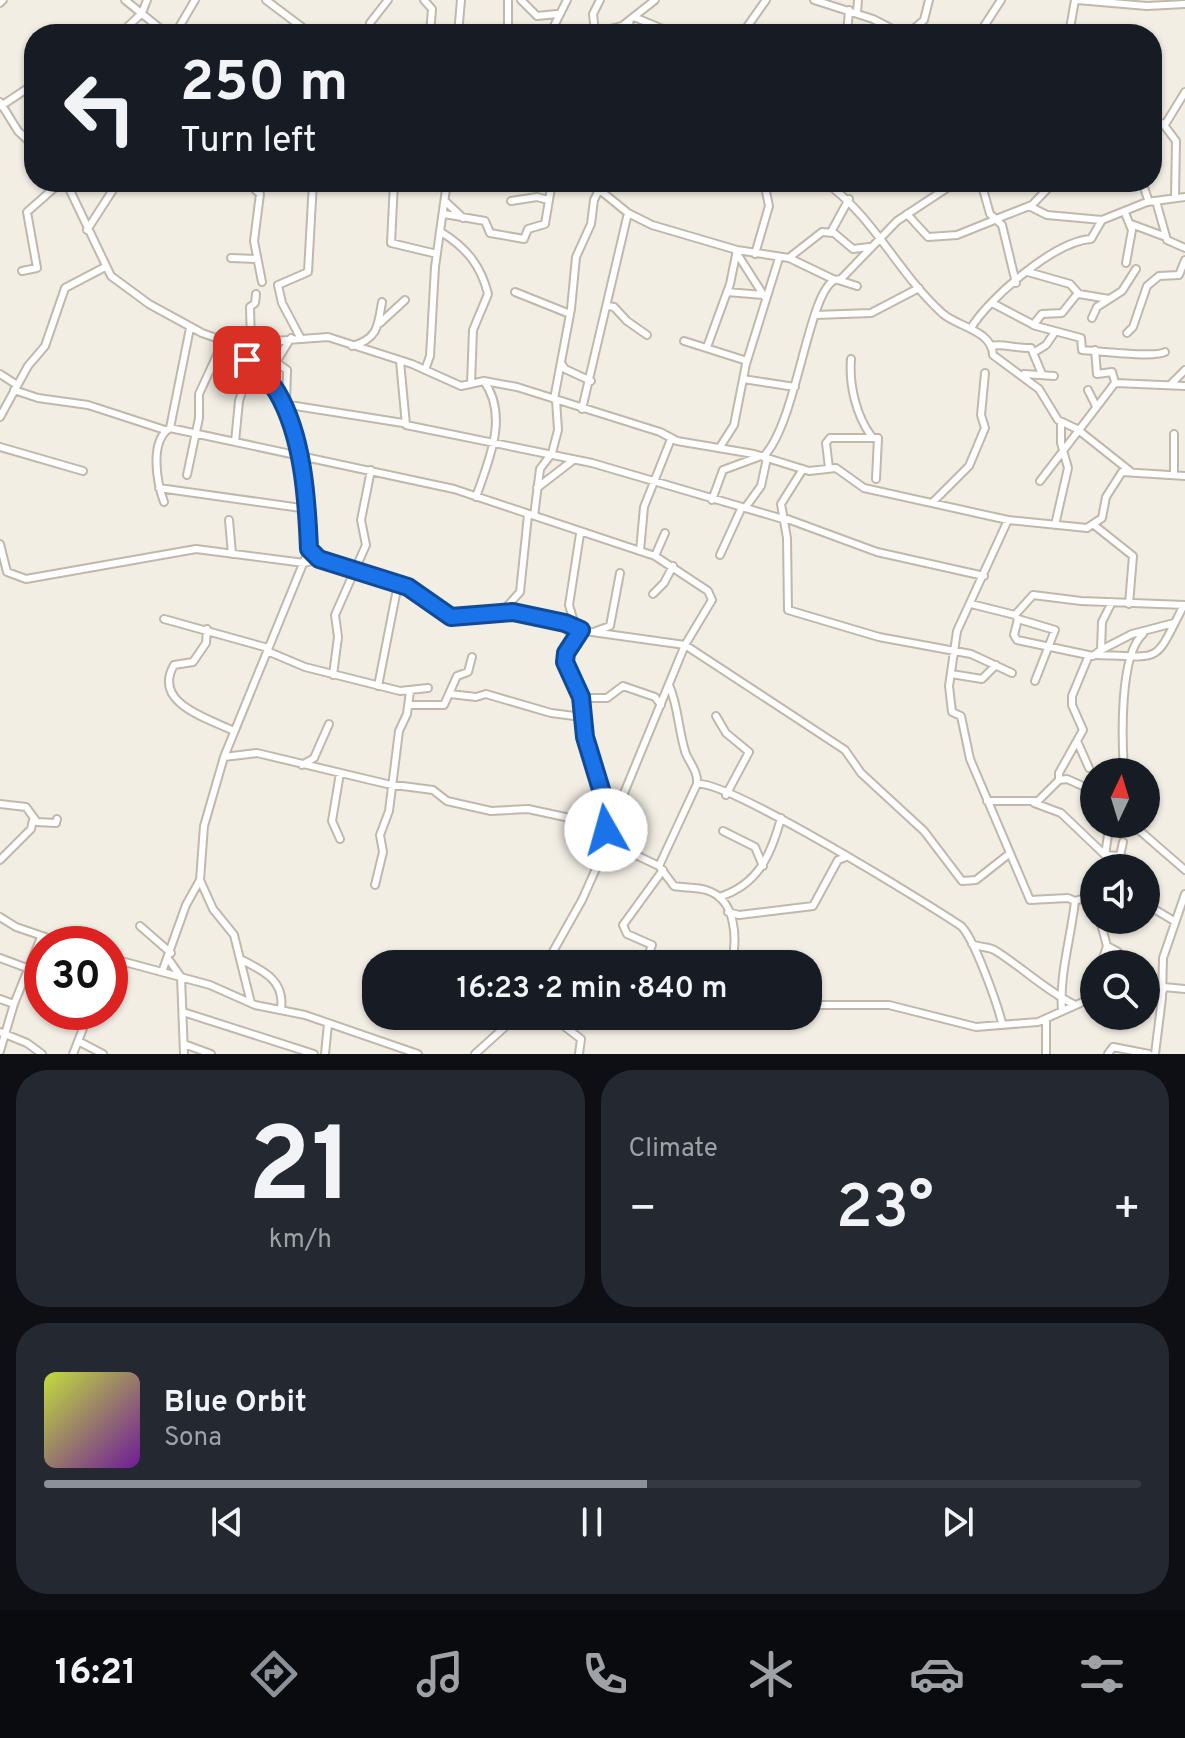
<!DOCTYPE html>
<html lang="en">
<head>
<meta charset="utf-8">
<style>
	body { margin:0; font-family:Overpass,sans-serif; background:#242831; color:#f1f3f6; height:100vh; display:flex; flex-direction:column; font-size:30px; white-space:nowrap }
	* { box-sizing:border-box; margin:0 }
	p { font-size:26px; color:#9ea1a6 }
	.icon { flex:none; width:44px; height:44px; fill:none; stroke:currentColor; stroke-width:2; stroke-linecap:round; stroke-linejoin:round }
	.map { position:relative; height:1054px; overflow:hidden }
	.side { display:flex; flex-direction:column; gap:16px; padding:16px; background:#0d0f14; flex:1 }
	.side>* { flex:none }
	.guide { position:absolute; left:24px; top:24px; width:1138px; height:168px; border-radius:32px; box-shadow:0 2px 6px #0004; background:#171b24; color:#f1f3f6; overflow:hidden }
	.needle { width:52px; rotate:4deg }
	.tools { position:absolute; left:1080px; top:758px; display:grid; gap:16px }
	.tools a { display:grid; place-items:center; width:80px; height:80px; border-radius:50%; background:#171b24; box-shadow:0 2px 6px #0004; font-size:40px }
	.speed { position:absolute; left:24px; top:926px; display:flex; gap:16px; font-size:40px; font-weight:700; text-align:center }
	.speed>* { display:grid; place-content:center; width:104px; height:104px; border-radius:50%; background:#171b24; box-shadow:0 2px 6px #0004; line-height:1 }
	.speed .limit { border:12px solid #d22; background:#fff; color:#111 }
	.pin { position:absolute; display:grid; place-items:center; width:68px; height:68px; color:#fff; margin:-34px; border-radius:16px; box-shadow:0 4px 12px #0006 }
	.me { position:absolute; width:88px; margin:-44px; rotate:353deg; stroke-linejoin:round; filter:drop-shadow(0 0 6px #0008) }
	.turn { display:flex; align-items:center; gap:28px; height:168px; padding:0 24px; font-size:36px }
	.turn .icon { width:104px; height:104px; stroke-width:2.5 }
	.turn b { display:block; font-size:56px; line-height:68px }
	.big { font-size:60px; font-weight:600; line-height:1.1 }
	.side .tile { flex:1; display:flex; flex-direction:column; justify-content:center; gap:12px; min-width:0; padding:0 28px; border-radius:32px; background:#242831 }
	.side .dial { align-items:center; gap:0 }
	.dial b { font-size:104px; line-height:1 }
	.song { display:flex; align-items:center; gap:24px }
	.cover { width:96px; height:96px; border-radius:12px; background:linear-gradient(135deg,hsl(70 70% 55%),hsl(280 70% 35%)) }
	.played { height:8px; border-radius:4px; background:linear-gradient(90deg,#8c9099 55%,#363941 55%) }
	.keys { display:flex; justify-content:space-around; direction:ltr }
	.heat { display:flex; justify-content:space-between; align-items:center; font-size:44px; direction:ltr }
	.side .tiles { flex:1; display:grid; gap:16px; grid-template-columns:1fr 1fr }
	.tile:last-child { grid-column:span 2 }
	.trip { position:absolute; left:362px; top:950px; width:460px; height:80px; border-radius:32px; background:#171b24; box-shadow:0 2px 6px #0004; font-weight:600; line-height:80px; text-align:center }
	.menu { display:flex; height:128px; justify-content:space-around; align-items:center; background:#090b0e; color:#9ea1a6 }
	.menu .icon { width:56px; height:56px }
	.menu .on { color:#8c9099 }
	.menu b { font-size:36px; color:#f1f3f6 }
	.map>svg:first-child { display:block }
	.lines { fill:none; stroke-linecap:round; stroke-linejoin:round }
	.street-casing { stroke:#c1b8aa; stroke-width:10 }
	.street { stroke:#fff; stroke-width:6 }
	.route-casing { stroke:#114b97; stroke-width:20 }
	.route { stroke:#1a73e8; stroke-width:14 }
</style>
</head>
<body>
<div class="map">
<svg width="1185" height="1054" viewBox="0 0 1185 1054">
	<rect width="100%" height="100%" fill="#f2eee4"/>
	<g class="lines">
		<g class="street-casing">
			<path id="street" d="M125 0 167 34
				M266 0 311 34
				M424 0 432 9 430 34
				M521 0 537 16 557 14
				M814 0 873 19 902 34
				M1077 0 1147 6 1185 4
				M0 3 3 0
				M857 12 858 0
				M634 17 675 34
				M629 21 631 34
				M595 32 593 14 600 0
				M120 34 142 13 147 0
				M175 34 195 0
				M360 34H374
				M371 34 370 23 388 0
				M458 34 461 0
				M508 34V0
				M550 34 567 0
				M589 34 622 26 655 0
				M742 34 766 0
				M847 34 849 10
				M908 34 924 20 929 0
				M979 34 1001 0
				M1069 34 1075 0
				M0 102 18 131 34 146
				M1 106 34 84
				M1152 124 1166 123 1185 92
				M1164 125 1176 141 1175 198
				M66 182 111 276 149 304 202 333 233 344 328 337 412 364 461 386 484 381 517 387 660 432 677 441 754 454 809 471 836 468 864 488 1008 520 1087 528 1102 518 1106 497 1122 472 1185 476
				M247 182 260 194 254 241 262 282
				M394 182 391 243 437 254
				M601 182V191L628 213 652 225 737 250 789 258 835 280 841 279 897 221 956 182
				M825 182C874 217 898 273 942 313 957 327 992 330 993 355L1039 389 1058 420 1077 429 1130 471
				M981 182 990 214 1002 225 1016 283
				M1113 182 1120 186 1128 182
				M1142 182 1149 202
				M511 201 537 197 548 200
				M1156 201 1167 240 1185 248
				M446 202 463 218
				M1029 206 1047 215 1102 220 1147 202 1185 197
				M1125 213 1132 230 1126 263
				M444 214 485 221 490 233 524 239 528 229 545 224 552 182
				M907 214 928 237 957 235 997 219
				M996 219 1032 205 1054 182
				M1131 224 1166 237
				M87 230 118 182
				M441 232C467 248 481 266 488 294L473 330 471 384
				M831 232 849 199
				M736 252 766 299
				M755 254 769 206 764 182
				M790 257 822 232 834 233 853 249 869 247
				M231 258 256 259
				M22 271 37 268 27 212 61 182
				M1028 272 1070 284 1079 294 1109 299
				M838 280 857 286
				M515 292 570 314
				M727 292 763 295
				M994 304 1036 326 1081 338 1082 350C1098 351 1155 358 1165 352
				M608 306 614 307 627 321 647 335
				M815 315 871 313 919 288
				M1092 318 1097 307 1122 291 1136 269
				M380 323 405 300
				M1033 325 1042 314 1062 313 1078 293
				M971 328C989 298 1055 241 1091 239L1102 220
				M1127 333 1133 327 1147 286 1159 276 1179 275 1185 260
				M300 337 282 303 278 285 308 272 313 182
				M684 341 747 361
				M251 342 250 307 255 303 256 294
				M352 346C378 339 378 326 382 302
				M991 346C1002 343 1018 349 1031 348L1042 374
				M707 347 730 284 737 250
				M1095 350 1097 374 1112 372 1115 382
				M1033 353 1046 345 1055 332
				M851 359C849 385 856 416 872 437
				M400 361 406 425 592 463 783 519
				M561 363 565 369 591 381
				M425 370 430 356 435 267 447 182
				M0 374 17 385
				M1024 374 1054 376
				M743 379 795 387
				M1171 384 1185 370
				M14 390 38 398 88 405 165 430
				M1088 390 1096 406
				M554 399 571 309 576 257 591 224 594 200 600 188
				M283 404 403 423
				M286 404 287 370 276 362 291 338
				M582 409 628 213
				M0 417 28 366 45 346 65 288 105 267
				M170 428 190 328
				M235 442 239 401 251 364
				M0 447 83 471
				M720 447 734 425 746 364 779 258
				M763 457C797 424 808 291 835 280
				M829 468 826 443 830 438H878L876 479
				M803 469 781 504 787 538 788 610 879 637 971 654 1012 673
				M187 475 199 418V394L223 342
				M1174 475V434
				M1040 481 1115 383 1185 386
				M159 488 308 509
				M537 488 572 461
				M476 497C489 460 509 416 484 381
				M712 500 723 470 761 456
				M164 502C157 483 149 441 170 428L454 489 655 556 708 591 712 600 685 645 608 832
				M932 503 969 466 985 428 981 415 985 373
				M745 508 761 486 767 458
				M534 516 540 469 552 453 558 430 556 400
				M782 517 877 552 984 576
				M229 520 232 554
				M1008 520 957 631 949 686 952 712 961 716 970 759 1030 900 1068 898 1075 901 1094 895
				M1055 525 1068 468 1061 443V422
				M1094 525 1133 556 1129 604
				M0 544 7 572 26 579 196 549 304 563 319 559
				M309 549 319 559 408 587 451 617 513 612 565 623 585 631 685 645 845 750 861 773 924 831 962 881 976 880 1009 854
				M640 551 644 507 671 439
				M720 555 742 507
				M655 556 665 533
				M653 594 664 583 673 566
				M971 604 1015 615 1033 595 1081 601 1185 605
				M502 612 520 592 528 515
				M1015 615 1018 619 1014 635 1017 640 1093 656 1101 650 1102 622 1112 602
				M164 619 268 648
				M1018 619 1055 630 1035 681
				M575 625 569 605 580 534
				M207 629 206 643 193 662 174 665C152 703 207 718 234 731
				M581 630 565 658 581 697 585 737 603 796V816L592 824
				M596 631 610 626 620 573
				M1101 650 1132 634 1174 623
				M267 651 305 667 400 691 428 688
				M1097 655C1164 657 1153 665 1184 605
				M951 674 982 679 996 665
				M333 675 338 637 335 615 366 545 361 520 371 470
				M669 685C679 708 678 731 686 754 691 765 698 772 697 784
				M378 686 398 584
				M450 694 476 697 486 694 551 713 582 717
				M581 698H607L623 686 655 697 661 705
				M409 705H444L457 676 468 672 472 657
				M716 716 726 733 749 752 726 795
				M1077 741 1089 768
				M224 757 257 753 387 784 433 790 447 801 491 811 528 809 579 820 606 830 638 856 659 866 674 886C684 888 696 887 706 890 737 899 737 939 732 964
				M302 765 314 758 329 724
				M1124 772C1122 740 1119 655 1143 634
				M1059 780 1067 779 1094 791
				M987 801H1038L1059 780V773L1083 730 1072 705V696L1089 655
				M1034 803 1061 813 1105 855 1120 856 1123 842
				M0 804 26 807 37 822 56 823 57 819
				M1132 824 1185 870
				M723 831 755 847 763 866
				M340 839 332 821 340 773
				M1105 855 1108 835 1123 824
				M0 860 31 829 33 820
				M659 866 697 784C726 779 925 902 961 926 974 938 997 1003 1002 1023
				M1105 868 1116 856
				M200 880 213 909 234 935 251 1003
				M375 885 383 852 380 835 389 811 399 731 407 714 410 691
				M719 897C758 885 771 855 781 818
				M1146 904 1174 921
				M728 912 739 915 813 906 838 860 846 857
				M0 917 16 927 66 944
				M1100 920 1107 946 1101 964
				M140 926 171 953
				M972 944C980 948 989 946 996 951 1023 968 1044 989 1073 1004
				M1107 946 1118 952 1125 964
				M0 958 27 968
				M110 958 210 985 255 1005 305 1015 418 1054
				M169 960 181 977 184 1054
				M242 960C264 971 285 981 281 1009
				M546 964 582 900 611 835
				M645 964 652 945 627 934 623 925 663 870
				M162 972 186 905 200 880 204 826 224 757 309 549 306 498 283 404 272 385 233 344
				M1163 987 1185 989
				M1146 994 1163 991
				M0 999 14 1004
				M808 1005H889L976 1027 1038 1022 1094 997
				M1062 1011C1059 975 1071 938 1075 901
				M183 1012 314 1054
				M551 1016 581 1039 579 1054
				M1046 1019V1054
				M0 1032 27 1043 42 1054
				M78 1041 103 1054
				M184 1044 211 1054
				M0 1051 14 1004 41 937
				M73 1054 89 1013
				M325 1054 328 1024
				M475 1054 517 1016
				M1108 1054 1113 1047 1149 1054
				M1155 1054 1162 998 1163 958 1185 894"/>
		</g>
		<use href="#street" class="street"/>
	</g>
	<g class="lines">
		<g class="route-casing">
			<path id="route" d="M247 360C257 370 270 380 277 392 303 436 307 499 309 549L319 559 408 587 451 617 513 612 565 623 581 630 566 653 565 662 581 697 585 737 603 796 606 830"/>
		</g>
		<use href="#route" class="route"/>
	</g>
</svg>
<div class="tools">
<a><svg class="needle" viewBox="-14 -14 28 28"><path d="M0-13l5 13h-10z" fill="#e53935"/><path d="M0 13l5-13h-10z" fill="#9ea1a6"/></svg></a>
<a><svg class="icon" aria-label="sound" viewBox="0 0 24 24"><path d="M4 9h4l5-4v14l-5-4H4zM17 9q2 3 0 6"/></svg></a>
<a><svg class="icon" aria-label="search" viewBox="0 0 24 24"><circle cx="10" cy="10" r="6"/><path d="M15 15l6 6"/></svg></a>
</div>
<div class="speed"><div class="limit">30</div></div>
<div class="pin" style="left:247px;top:360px;background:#d93025"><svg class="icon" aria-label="arrive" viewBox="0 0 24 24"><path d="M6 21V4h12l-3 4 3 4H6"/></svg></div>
<svg class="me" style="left:606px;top:830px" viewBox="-20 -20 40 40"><circle r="19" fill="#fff"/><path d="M0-13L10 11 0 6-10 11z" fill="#1a73e8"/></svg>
<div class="trip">16:23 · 2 min · 840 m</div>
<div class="guide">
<div class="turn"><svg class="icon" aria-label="left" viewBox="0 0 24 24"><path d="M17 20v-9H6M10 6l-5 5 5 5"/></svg><div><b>250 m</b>Turn left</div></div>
</div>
</div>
<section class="side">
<div class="tiles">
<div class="tile dial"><b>21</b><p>km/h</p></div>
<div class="tile"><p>Climate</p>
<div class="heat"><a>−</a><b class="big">23°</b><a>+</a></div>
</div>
<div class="tile">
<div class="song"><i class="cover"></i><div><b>Blue Orbit</b><p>Sona</p></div></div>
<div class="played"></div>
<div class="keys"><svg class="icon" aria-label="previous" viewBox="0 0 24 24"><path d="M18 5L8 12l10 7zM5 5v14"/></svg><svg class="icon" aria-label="pause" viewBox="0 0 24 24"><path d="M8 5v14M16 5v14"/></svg><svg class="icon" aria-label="next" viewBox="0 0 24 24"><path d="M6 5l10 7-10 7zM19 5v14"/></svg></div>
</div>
</div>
</section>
<nav class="menu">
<b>16:21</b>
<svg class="icon on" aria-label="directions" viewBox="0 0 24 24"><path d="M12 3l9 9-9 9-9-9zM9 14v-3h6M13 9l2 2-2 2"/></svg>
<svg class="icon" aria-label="music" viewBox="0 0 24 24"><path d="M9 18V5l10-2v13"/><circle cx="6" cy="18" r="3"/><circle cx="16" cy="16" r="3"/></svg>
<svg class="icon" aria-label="phone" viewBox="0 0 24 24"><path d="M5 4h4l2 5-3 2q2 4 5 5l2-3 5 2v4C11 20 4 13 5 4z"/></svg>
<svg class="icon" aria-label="climate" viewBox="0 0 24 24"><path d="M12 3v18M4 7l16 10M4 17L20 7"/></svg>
<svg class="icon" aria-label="car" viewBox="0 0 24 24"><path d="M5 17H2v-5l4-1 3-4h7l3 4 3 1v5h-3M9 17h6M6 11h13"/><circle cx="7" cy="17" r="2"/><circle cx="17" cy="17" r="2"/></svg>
<svg class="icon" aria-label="filters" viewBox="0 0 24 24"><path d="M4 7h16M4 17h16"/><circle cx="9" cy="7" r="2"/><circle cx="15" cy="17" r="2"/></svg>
</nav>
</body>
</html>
